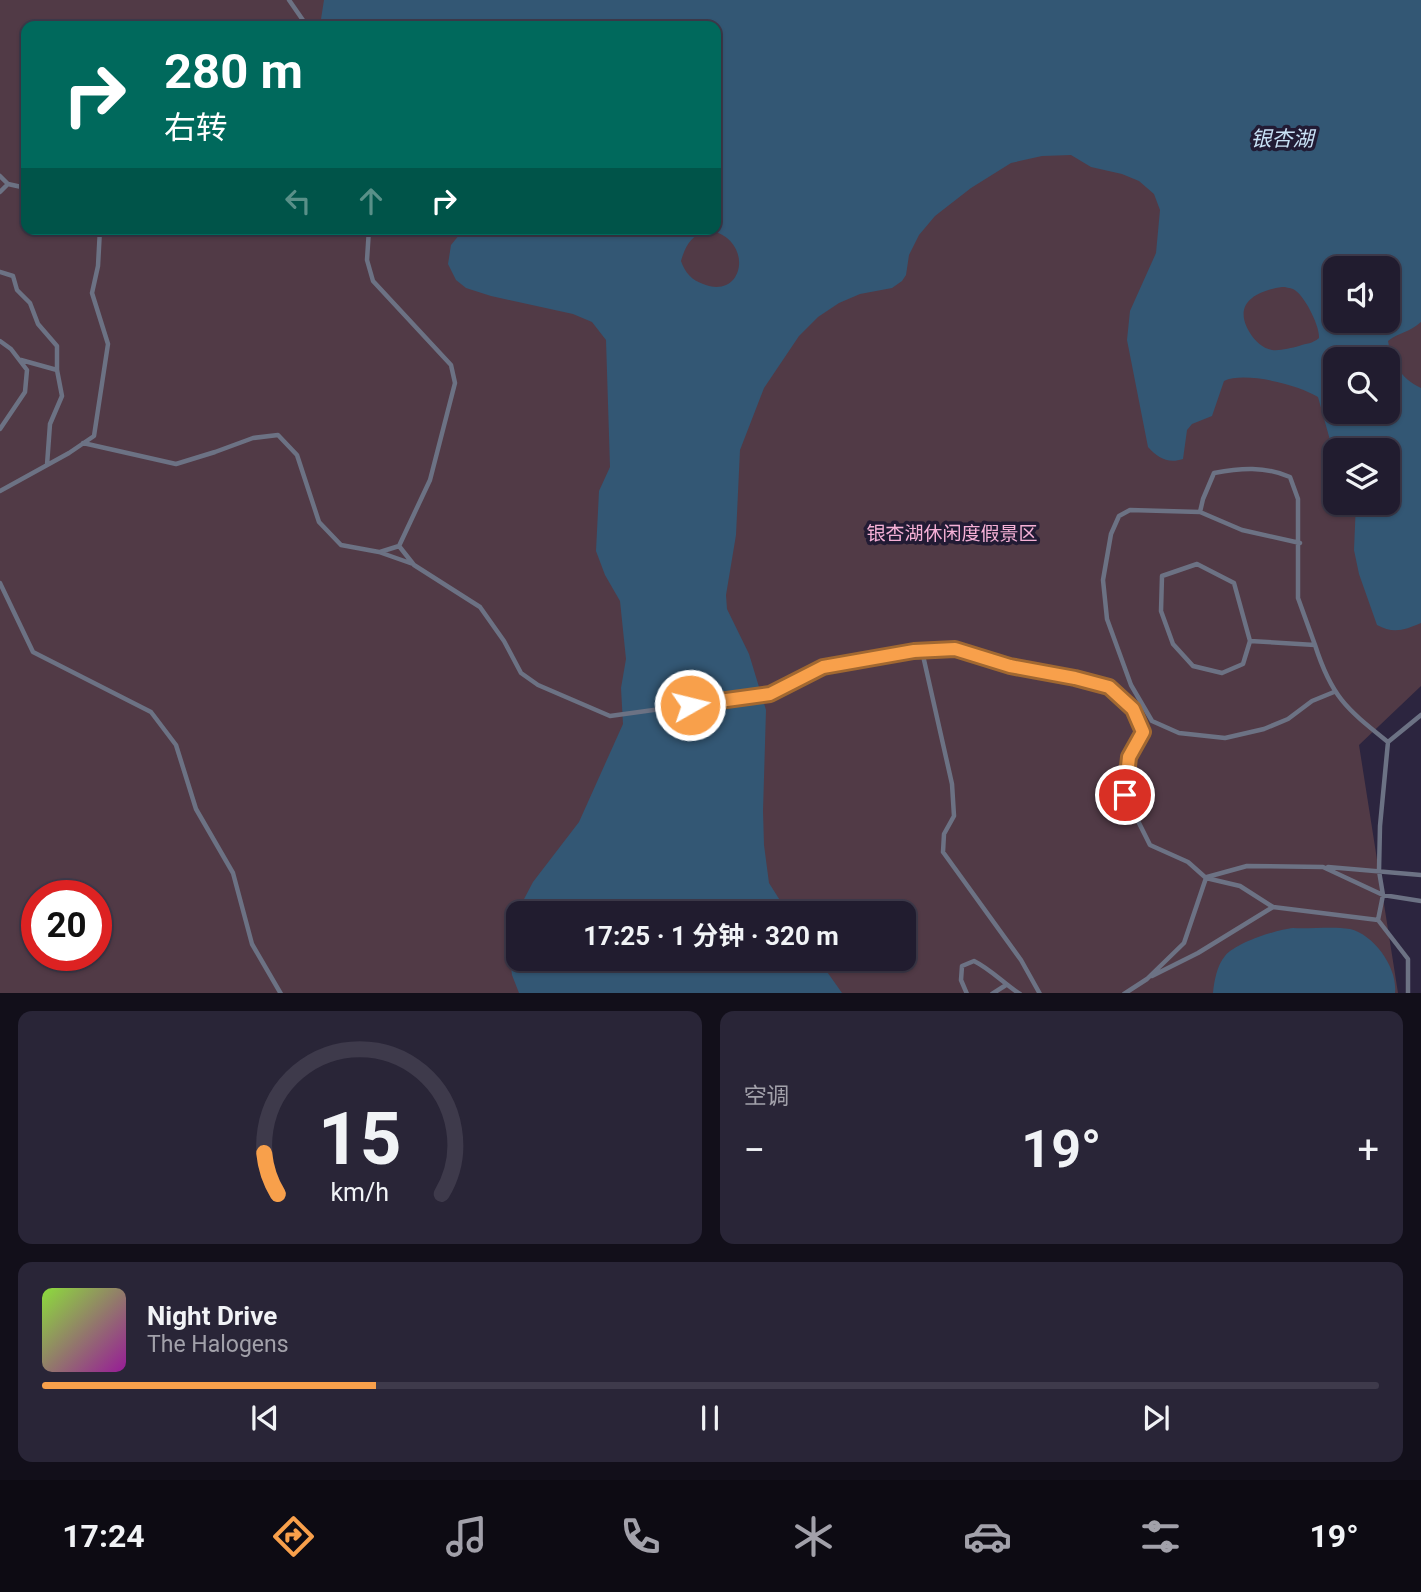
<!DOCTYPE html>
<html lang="zh">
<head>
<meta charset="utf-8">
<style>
	body { margin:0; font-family:Roboto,"Noto Sans SC",sans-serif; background:#292537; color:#f1f3f6; height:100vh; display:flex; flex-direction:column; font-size:26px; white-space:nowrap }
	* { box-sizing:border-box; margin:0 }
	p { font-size:23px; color:#a2a1aa }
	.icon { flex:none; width:38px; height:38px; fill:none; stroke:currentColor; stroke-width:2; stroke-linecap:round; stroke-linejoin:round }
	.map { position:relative; height:993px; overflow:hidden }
	.details { display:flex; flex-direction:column; gap:18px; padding:18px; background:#120f1a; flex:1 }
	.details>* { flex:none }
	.top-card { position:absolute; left:21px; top:21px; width:700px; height:214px; border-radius:14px; box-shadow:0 2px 5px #0004,0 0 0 2px #3e3a4b; background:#00695c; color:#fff; overflow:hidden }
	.tools { position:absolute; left:1323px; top:256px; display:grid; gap:14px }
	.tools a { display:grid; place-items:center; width:77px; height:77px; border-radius:14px; background:#211c2f; box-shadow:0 2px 5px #0004,0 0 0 2px #3e3a4b; font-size:35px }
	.speed { position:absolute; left:21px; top:880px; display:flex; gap:14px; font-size:35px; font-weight:700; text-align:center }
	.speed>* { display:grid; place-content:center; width:91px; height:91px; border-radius:50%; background:#211c2f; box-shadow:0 2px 5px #0004,0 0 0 2px #3e3a4b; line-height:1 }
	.speed .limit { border:10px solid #d22; background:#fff; color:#111 }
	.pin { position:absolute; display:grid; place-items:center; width:60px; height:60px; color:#fff; margin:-30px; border:4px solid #fff; border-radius:50%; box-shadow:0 2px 7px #0007 }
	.me { position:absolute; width:77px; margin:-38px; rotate:82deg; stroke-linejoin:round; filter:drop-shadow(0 0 5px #0008) }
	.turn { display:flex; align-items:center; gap:24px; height:147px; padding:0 28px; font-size:32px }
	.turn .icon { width:91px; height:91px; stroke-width:2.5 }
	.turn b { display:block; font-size:49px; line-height:60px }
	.lanes { display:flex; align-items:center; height:66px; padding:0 28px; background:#0003; justify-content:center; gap:35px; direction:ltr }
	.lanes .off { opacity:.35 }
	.big { font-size:52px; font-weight:700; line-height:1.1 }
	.details .tile { flex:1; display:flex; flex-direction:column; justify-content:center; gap:10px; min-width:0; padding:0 24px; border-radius:14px; background:#292537 }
	.details .dial { align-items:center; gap:0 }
	.dial svg { height:182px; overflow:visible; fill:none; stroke:#3e3a4b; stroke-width:7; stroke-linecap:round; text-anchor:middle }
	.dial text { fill:#f1f3f6; stroke:none }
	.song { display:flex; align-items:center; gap:21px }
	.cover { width:84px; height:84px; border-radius:10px; background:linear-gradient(135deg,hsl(90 70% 55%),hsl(300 70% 35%)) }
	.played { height:7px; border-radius:4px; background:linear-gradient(90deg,#f8a04b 25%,#3e3a4b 25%) }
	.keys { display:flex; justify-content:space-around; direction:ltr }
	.heat { display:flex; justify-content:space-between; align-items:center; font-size:38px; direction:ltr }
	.details .tiles { flex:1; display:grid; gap:18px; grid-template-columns:1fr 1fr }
	.tile:last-child { grid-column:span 2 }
	.trip { position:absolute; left:506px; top:901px; width:410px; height:70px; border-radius:14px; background:#211c2f; box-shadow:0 2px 5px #0004,0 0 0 2px #3e3a4b; font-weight:700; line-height:70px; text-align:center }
	.dock { display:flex; height:112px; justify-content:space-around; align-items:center; background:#0d0b13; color:#a2a1aa }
	.dock .icon { width:49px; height:49px }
	.dock .on { color:#f8a04b }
	.dock b { font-size:32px; color:#f1f3f6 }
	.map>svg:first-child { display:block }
	.green { fill:#513a46; fill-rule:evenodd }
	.water { fill:#335774; fill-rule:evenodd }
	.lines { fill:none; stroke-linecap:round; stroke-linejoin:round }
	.lane { stroke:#6c7284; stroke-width:4.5 }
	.route-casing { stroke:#a16831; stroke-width:18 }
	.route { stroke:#f8a04b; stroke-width:12 }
	.labels { text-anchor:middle; stroke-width:7; stroke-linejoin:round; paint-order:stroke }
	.park-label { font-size:19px; fill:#f6b1d7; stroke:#221b34 }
	.water-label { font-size:21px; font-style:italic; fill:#c9e1f5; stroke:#221b34 }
</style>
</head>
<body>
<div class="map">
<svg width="1421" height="994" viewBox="0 0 1421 994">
	<rect width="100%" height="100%" fill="#2c253f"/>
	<path class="green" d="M0 0H1421V686L1359 745 1398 993 0 994ZM26 26H716V229H26ZM1335 268H1388V320H1335ZM1335 359H1388V411H1335ZM1335 450H1388V502H1335ZM37 896H96V956H37ZM518 914H903V959H518Z"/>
	<path class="water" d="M324 0H1421V322C1409 333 1399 332 1388 341 1392 362 1400 378 1421 388V623C1405 630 1393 634 1377 625L1359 574 1354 550 1356 502H1388V450H1335V458L1318 397C1299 385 1245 371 1224 381L1212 416 1192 424 1187 430 1183 459C1168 464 1158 458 1148 447L1127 340 1130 311 1156 253 1160 210 1154 194 1139 181 1122 174 1091 167 1071 155 1042 156 1011 163 971 188 935 216 919 235 909 255 906 275 902 281 892 288 860 294 839 303 818 317 799 336 764 388 740 450 736 535 726 595 727 609 749 654 766 710 763 811 764 845 769 883 788 913 518 914V959H818L842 993H519L512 975 508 941 513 920 533 882 579 822 623 724 621 688 626 659 620 601 605 575 596 551 599 491 610 467 606 340 592 322 573 314 491 296 466 288 456 280 448 264 451 245 464 229H716V26H552L523 20 484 19 410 23 402 26H325L321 19ZM708 230C755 238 745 301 703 284 692 280 685 273 681 261 686 244 691 236 708 230ZM1335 268H1388V320H1335ZM1282 287C1284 287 1291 288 1293 289 1304 294 1320 326 1319 338 1312 344 1307 343 1299 346 1291 348 1280 351 1272 350 1262 348 1255 341 1250 333 1232 304 1255 291 1282 287ZM1335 359H1388V411H1335Z
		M1293 928C1311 929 1333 926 1350 929 1375 935 1398 969 1395 993H1213C1214 982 1217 965 1225 956 1237 942 1276 930 1293 928Z"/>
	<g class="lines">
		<path class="lane" d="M289 0 307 26
			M0 176 8 184 26 188
			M0 192 8 184
			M369 229 367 260 373 281 451 365 455 383 430 480 399 546 414 565 480 607 504 641 521 673 538 685 610 716 770 694 823 667 914 651 955 649 1010 666 1075 678 1109 687 1133 709 1143 732 1129 757 1125 795 1150 845 1188 862 1206 878 1184 943 1147 979 1124 994
			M0 272 13 276 17 290 30 303 38 324 57 346V370L62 396 50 424 47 465
			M0 341 11 349 27 370 25 392 0 429
			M21 360 57 370
			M83 443 176 464 215 452 253 438 278 435 297 455 319 522 341 545 379 552 413 564
			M0 491 69 453 94 436 108 344 92 293 98 266 100 229
			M1200 512 1242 530 1300 543
			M380 552 399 546
			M0 583 33 652 151 712 176 745 196 809 233 873 252 944 281 994
			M1250 641 1234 583 1197 564 1162 576 1161 611 1173 644 1193 666 1222 673 1243 664 1250 641 1315 645C1332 698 1347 709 1388 742
			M1315 645 1298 598V499L1290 477C1265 466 1240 468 1214 473L1203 499 1200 512 1130 510 1119 516 1111 534 1103 580 1107 619 1131 685 1152 721 1179 733 1225 738 1264 729 1288 719 1312 701 1334 692
			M922 651 952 784 954 816 944 834 943 852 1021 960 1040 994
			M1328 867 1421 875
			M1207 877 1247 866 1323 867 1383 895 1421 901
			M1206 878 1240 886 1273 907 1378 920 1408 959V994
			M1378 920 1383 895 1379 871 1380 826 1388 742 1421 715
			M1152 976 1198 953 1273 907
			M967 994 961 980 962 966 974 961C992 970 1004 984 1020 994
			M992 994 1006 985"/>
	</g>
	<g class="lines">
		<g class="route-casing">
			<path id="route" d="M690 705 770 694 823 667 914 651 955 649 1010 666 1075 678 1109 687 1133 709 1143 732 1129 757 1125 795"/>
		</g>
		<use href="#route" class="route"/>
	</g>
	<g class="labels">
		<g class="park-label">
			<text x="952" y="540">银杏湖休闲度假景区</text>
		</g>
		<g class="water-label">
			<text x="1282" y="146">银杏湖</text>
		</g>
	</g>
</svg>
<div class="tools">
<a><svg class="icon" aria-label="sound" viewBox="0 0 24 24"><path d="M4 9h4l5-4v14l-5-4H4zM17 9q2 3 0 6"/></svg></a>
<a><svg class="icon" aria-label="search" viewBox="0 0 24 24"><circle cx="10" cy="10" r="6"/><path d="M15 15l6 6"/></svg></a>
<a><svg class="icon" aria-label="layers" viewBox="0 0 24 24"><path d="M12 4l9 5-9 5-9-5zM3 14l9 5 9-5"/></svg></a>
</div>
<div class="speed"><div class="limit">20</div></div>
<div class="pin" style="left:1125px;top:795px;background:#d93025"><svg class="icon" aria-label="arrive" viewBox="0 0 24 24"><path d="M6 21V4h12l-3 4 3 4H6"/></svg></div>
<svg class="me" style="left:690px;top:705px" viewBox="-20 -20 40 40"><circle r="17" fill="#f8a04b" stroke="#fff" stroke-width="3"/><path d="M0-11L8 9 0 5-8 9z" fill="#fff"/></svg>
<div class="trip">17:25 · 1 分钟 · 320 m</div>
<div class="top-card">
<div class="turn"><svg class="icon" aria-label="right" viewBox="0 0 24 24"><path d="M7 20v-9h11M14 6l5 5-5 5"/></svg><div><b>280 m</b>右转</div></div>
<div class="lanes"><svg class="icon off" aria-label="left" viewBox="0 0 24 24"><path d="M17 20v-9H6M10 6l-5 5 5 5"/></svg><svg class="icon off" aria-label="ahead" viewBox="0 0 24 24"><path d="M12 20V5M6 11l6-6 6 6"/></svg><svg class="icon" aria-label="right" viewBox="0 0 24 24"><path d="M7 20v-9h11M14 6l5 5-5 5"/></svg></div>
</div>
</div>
<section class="details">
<div class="tiles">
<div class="tile dial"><svg viewBox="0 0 100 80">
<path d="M14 69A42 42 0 1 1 86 69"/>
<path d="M14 69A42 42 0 0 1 8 51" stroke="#f8a04b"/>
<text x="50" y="56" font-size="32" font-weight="700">15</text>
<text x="50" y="72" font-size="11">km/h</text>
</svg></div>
<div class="tile"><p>空调</p>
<div class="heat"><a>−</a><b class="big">19°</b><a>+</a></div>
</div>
<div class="tile">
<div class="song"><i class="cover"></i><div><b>Night Drive</b><p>The Halogens</p></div></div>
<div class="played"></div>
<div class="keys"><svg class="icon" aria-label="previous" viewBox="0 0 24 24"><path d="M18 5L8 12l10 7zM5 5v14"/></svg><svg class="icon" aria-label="pause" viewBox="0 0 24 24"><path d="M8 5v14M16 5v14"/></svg><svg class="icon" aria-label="next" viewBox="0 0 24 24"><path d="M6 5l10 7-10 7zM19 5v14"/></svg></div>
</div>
</div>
</section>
<nav class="dock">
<b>17:24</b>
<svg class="icon on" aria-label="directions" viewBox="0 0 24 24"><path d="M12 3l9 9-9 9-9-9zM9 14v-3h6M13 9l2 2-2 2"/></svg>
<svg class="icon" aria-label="music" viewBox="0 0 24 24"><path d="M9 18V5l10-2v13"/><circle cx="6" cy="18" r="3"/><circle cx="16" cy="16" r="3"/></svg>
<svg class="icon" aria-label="phone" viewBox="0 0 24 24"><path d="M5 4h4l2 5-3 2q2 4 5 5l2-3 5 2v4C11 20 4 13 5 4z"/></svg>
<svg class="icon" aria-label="climate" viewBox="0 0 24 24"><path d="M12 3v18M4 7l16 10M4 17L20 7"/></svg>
<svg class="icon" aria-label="car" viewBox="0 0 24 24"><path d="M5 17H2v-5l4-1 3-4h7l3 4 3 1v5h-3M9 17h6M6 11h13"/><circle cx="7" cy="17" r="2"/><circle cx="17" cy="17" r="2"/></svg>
<svg class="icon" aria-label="filters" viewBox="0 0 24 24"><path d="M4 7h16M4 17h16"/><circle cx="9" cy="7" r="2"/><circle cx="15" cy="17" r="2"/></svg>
<b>19°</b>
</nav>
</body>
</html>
